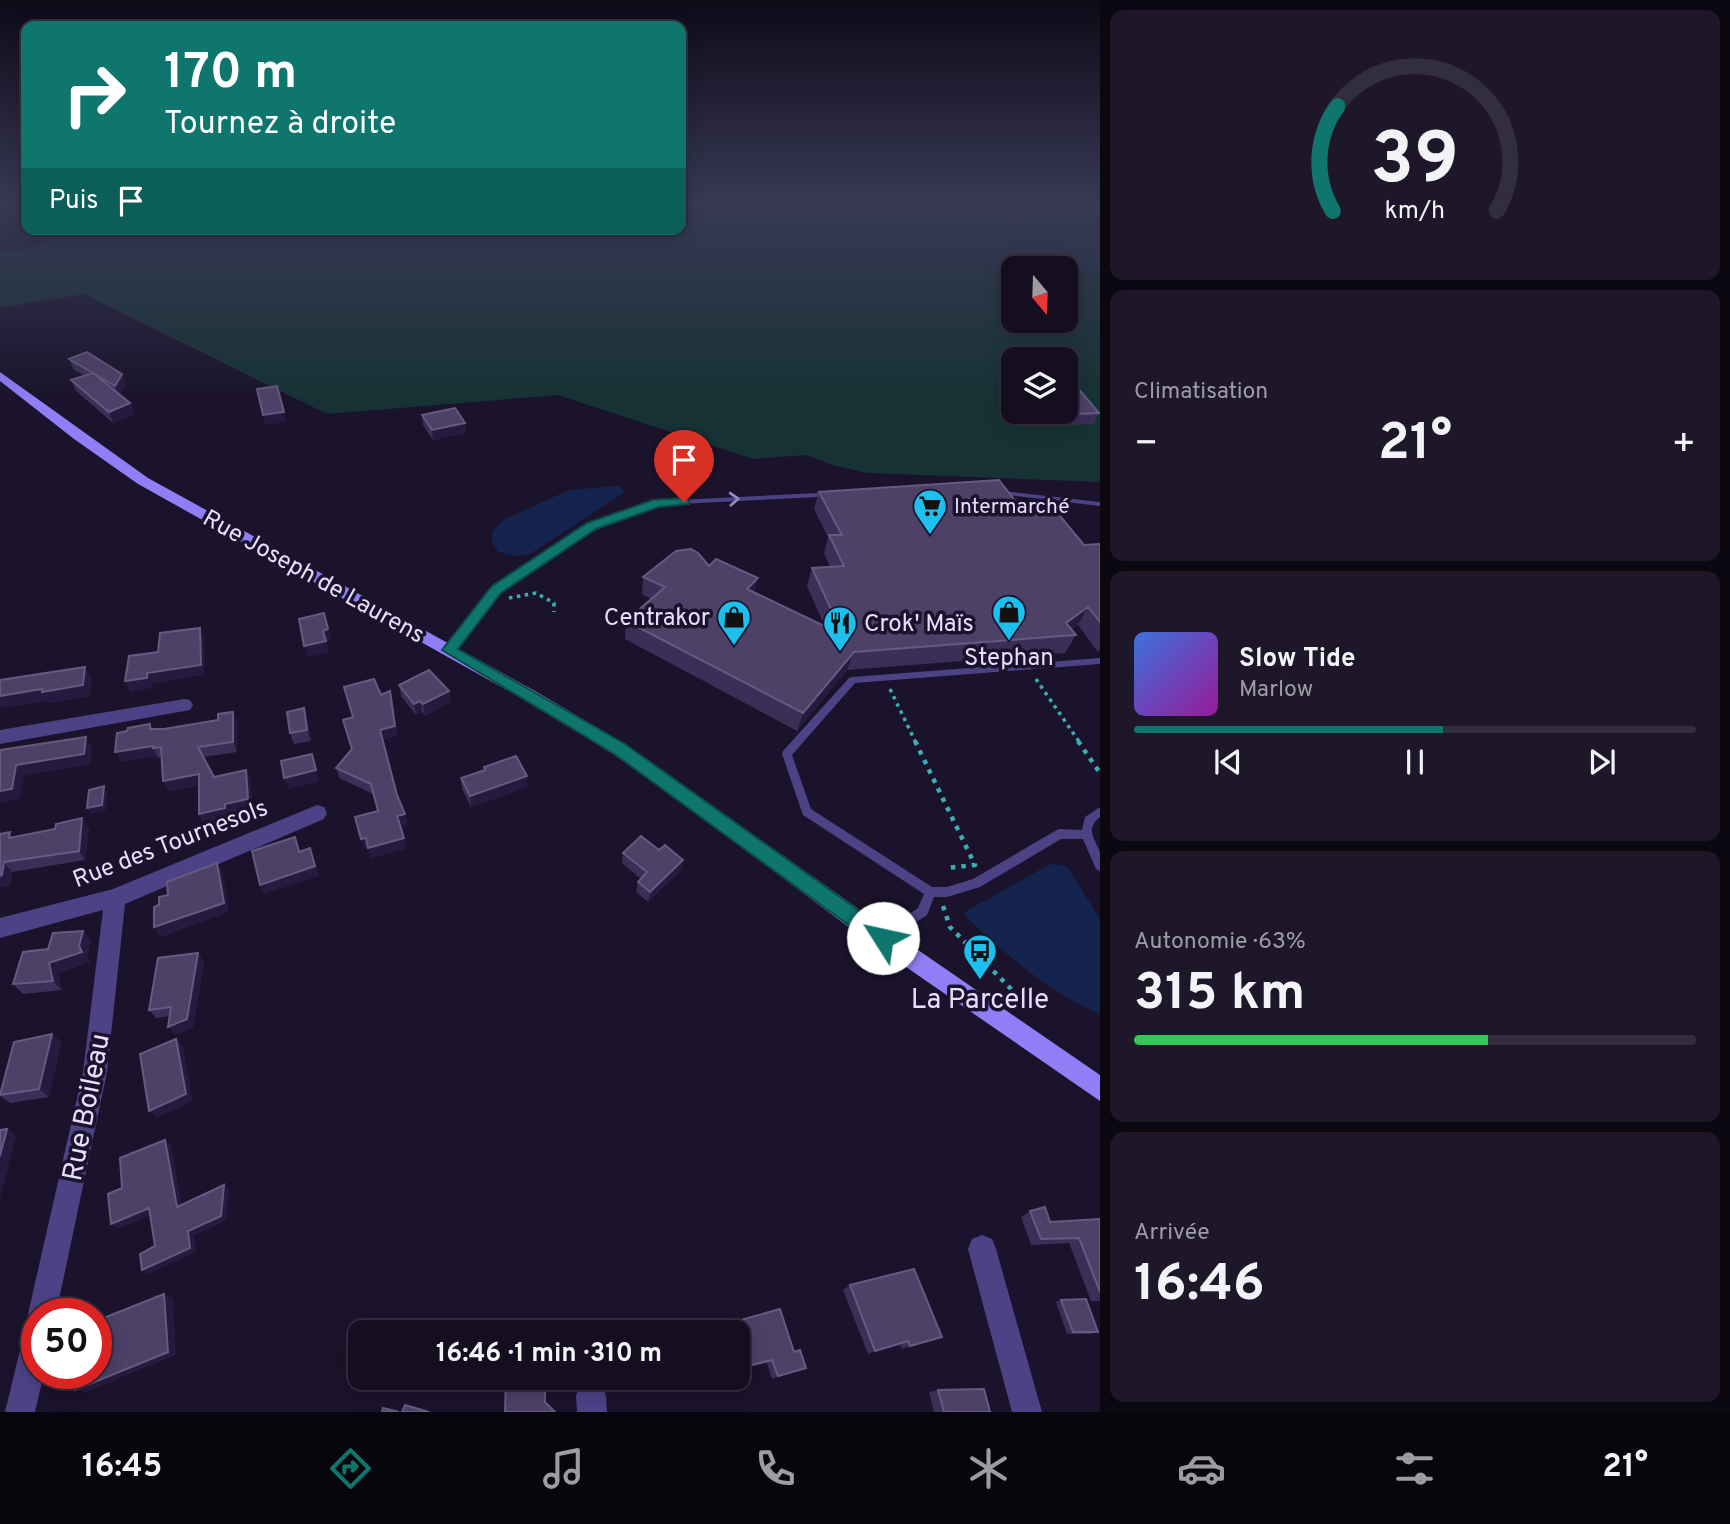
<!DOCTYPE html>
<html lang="fr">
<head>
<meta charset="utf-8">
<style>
	body { margin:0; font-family:Overpass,sans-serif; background:#1d1729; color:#f1f3f6; height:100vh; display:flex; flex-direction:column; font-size:26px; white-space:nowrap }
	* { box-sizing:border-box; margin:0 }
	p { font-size:23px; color:#9d9ca5 }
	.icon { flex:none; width:38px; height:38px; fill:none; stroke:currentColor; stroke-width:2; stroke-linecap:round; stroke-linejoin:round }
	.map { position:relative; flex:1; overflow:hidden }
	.panel { display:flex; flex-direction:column; gap:10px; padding:10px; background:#0b0812; width:630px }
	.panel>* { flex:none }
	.hud { position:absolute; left:21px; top:21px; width:665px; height:214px; border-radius:14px; box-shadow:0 4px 18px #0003,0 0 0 2px #332e3e; background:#0f766e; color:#fff; overflow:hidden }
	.needle { width:46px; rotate:161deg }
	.buttons { position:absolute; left:1001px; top:256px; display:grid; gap:14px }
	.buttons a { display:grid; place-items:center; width:77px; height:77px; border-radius:14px; background:#140e20; box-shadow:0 4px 18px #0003,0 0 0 2px #332e3e; font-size:35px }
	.speed { position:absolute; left:21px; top:1298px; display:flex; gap:14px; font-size:35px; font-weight:700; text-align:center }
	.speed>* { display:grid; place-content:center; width:91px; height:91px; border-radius:50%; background:#140e20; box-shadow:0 4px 18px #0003,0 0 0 2px #332e3e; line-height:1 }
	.speed .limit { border:10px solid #d22; background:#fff; color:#111 }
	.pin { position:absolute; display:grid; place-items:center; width:60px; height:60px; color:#fff; margin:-72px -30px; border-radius:50% 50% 50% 0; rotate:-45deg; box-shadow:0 0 7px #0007 }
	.pin .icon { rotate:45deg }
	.me { position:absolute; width:77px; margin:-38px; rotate:305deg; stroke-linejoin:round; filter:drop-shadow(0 0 5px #0008) }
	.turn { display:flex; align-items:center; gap:24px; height:147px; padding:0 28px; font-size:32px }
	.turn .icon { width:91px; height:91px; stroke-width:2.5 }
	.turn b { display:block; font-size:49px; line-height:60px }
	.then { display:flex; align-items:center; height:66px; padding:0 28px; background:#0003; gap:14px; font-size:26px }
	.big { font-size:52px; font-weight:700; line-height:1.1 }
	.panel .tile { flex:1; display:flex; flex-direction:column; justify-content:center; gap:10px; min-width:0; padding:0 24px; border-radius:14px; background:#1d1729 }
	.panel .dial { align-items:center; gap:0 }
	.dial svg { height:182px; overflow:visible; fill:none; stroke:#332e3e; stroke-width:7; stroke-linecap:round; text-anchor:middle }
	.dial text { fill:#f1f3f6; stroke:none }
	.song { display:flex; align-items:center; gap:21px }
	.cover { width:84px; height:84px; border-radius:10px; background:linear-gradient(135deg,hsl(220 70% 55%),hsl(300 70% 35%)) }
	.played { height:7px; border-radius:4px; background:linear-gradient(90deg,#0f766e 55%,#332e3e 55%) }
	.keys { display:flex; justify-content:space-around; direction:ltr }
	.heat { display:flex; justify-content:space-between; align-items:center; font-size:38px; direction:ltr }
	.charge { height:10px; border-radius:5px; background:linear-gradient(90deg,#34c759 63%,#332e3e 0) }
	.trip { position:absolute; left:348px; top:1320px; width:402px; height:70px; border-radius:14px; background:#140e20; box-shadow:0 4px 18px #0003,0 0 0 2px #332e3e; font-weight:700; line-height:70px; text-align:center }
	.menu { display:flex; height:112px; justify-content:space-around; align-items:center; background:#08060d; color:#9d9ca5 }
	.menu .icon { width:49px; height:49px }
	.menu .selected { color:#0f766e }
	.menu b { font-size:32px; color:#f1f3f6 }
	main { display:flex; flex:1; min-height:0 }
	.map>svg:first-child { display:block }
	.green { fill:#173234; fill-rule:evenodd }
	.water { fill:#14244e }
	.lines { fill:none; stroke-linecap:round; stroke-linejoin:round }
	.path-far1 { stroke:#3baeb5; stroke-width:3.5; stroke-dasharray:3.5 4.5; stroke-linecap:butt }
	.path { stroke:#3baeb5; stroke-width:4.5; stroke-dasharray:4.5 6; stroke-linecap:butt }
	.service { fill:#4d4286; fill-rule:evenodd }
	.minor { fill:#4d4286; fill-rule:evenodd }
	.secondary { fill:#8f7ef5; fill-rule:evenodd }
	.wall { fill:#3b2e57 }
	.shaded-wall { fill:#261b3e }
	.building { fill:#4d4168; stroke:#655a80; stroke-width:2 }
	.oneway { stroke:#9289bc }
	.route { fill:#0f766e; stroke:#0a4d48; stroke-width:2 }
	.labels { text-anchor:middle; stroke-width:7; stroke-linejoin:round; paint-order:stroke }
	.far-poi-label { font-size:21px; fill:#e6dffd; stroke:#1a132b; text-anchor:start }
	.street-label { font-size:24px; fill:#e6dffd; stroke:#1a132b }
	.poi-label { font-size:24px; fill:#e6dffd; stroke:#1a132b; text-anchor:end }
	.near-poi-label { font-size:28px; fill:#e6dffd; stroke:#1a132b }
	.near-street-label { font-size:28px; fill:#e6dffd; stroke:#1a132b }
</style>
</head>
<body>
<main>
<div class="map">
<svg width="1100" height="1412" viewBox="0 0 1100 1412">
	<rect width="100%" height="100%" fill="#1a132b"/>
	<path class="green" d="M681 202H1100V482L868 473 832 465 807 455 753 459 558 395 327 414 84 294 0 308V252L41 246 43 229H681ZM1013 268H1066V320H1013ZM1013 359H1066V411H1013Z"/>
	<path class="water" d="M618 486 624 490 622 494 530 554 517 556 498 552 492 541V532L505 519 569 490Z
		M1050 864 1067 866 1100 919V1014C1051 994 1000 951 963 913Z"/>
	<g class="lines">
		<path class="path-far1" d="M509 598 536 593 554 603V612
			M1036 679 1080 743
			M890 689 916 743"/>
		<path class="path" d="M915 741 975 865 945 868
			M1078 741 1100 773
			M943 906 950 927 1015 993 1016 1003"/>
		<path class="service" d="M995 490 1100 502V506L998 494 994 492Z
			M818 493 833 495 834 497 830 499 818 497 658 505 595 528 499 591 452 652 449 653 444 650 493 587 589 524 657 501Z
			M1100 658V664L855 683 792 755 811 809 932 887H947L973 879 1055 831 1059 829 1082 830 1085 817 1100 807V817C1084 830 1096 839 1100 853 1100 858 1100 865 1100 871L1096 869 1083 839H1061L980 887 947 897H934L927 915 903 931C894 934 880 934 871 931L869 927 871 923 875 922H897L918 908 924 894 803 815 782 754 783 751 849 678 852 677Z"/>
		<path class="minor" d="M184 699 190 700 193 705 190 710 0 744V730Z
			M317 805 324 807 327 813 324 819 125 904 107 1072 56 1314H37V1374H44L35 1412H5L23 1338 27 1328 34 1325 28 1314 83 1072 103 910 0 938V918L113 889Z
			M982 1235 992 1239 996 1249 1042 1412H1012L968 1249 972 1239Z
			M591 1381 602 1385 606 1396 607 1412H577L576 1396 580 1385Z"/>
		<path class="secondary" d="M0 372 148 478 535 691 625 744 870 917 1100 1075V1101L854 931 692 810 613 754 523 699 138 484 74 439 0 381Z"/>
	</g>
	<path class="wall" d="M69 359 122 374 126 384 120 395 130 403 134 414 113 423 76 391 71 380 85 376 74 370Z
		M1039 411H1066L1099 413 1094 424 1050 426Z
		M422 415 465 423 466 433 433 440 423 425Z
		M819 492 1020 507 1084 545 1100 544V650L1097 651 1078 625 1071 630 1076 635 1065 653 847 670 797 731 625 639 626 621 651 599 642 594 643 577 709 566 755 593 825 627 807 586 812 568 830 567 824 553 828 537 814 509Z
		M399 685 449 691 450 702 425 716 422 712 416 715 401 696Z
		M381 695 392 701 397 736 383 739 397 795 405 814 407 824 400 826 406 848 371 858 368 847 364 848 378 811 373 794 339 778 336 768 352 749 343 720 352 717Z
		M233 712 237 722V752L203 757 214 777 246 770 250 780 253 808 229 814 230 817 204 824 199 814V785L168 791 162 757 158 758 157 756 121 762 127 731 150 724 153 729H164L218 720Z
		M308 720 311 741 294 744 290 733Z
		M484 767 527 787 471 807 462 789 461 778 484 770Z
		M89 828 85 860 12 872 10 885 0 887V834L14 837Z
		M659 850 683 860 681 870 648 902 636 892 638 882 641 879 622 863 623 853Z
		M83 931 91 941 87 956 90 962 58 973 62 990 23 994 13 984 48 949Z
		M204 962 193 1027 175 1035 168 1027 170 1016 156 1018 149 1010Z
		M52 1034 61 1042 49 1097 10 1103 0 1096V1092Z
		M1030 1211 1050 1222 1100 1219V1301H1091L1069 1243 1031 1245 1021 1217Z
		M850 1285 942 1337 934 1340 902 1349 900 1345 868 1354 843 1290Z
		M1061 1300 1098 1332 1091 1334H1067L1056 1302Z
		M780 1309 794 1352 800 1350 806 1368 800 1371 772 1379 767 1363 738 1370V1332H719V1329L723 1325Z
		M938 1390 990 1412H934L929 1392Z"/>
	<path class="shaded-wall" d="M122 374 126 384 119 396 115 386Z
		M130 403 134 414 113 423 109 412Z
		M284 412 286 422 265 425 263 415Z
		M465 423 466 433 433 440 432 430Z
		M758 578 754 596 747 589Z
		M1088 607 1078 625 1062 636 1066 623Z
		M200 628 204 638 205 675 152 684V688L130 692 125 681 147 673Z
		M328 629 331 641 326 642 323 631Z
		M326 641 329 653 307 657 304 646Z
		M854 652 847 670 797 731 803 713Z
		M85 667 92 678 90 696 49 703 47 701 0 708V696Z
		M390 691 397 736 382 740 380 730Z
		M449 691 450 702 425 716 423 704Z
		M420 701 422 712 416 715 414 704Z
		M304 708 308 720 311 741 307 730Z
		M233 712 237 722V752L233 742Z
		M86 737 92 748 90 764 24 776 20 799 0 803V791L16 765Z
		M153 746V748L157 756 121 762 115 752Z
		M312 754 319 781 288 789 284 778Z
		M246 770 250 780 253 808 229 814 230 817 204 824 199 814 225 804Z
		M199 774 203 784 168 791 163 781Z
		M527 776V787L471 807 470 796Z
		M104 786 107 792 106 810 91 814 87 808Z
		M405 814 407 824 399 826 397 816Z
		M82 818 89 828 85 860 79 851Z
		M366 838 368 847 364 848 361 839Z
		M404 838 406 848 371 858 368 848Z
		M310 848 319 876 264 894 260 885Z
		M683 860 681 870 648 902 650 892Z
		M4 862 12 872 10 885 0 887V876Z
		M217 863 223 873 229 912 161 937 154 927Z
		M83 931 91 941 87 956 90 962 58 973 62 990 53 981 49 963 79 946Z
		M198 953 204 962 193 1027 175 1035 168 1027Z
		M52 1034 61 1042 49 1097 39 1089Z
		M176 1039 183 1047 193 1101 157 1118 149 1111Z
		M7 1129 16 1136 0 1198V1156Z
		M165 1140 171 1145 183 1212 177 1207Z
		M224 1185 229 1190 226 1220 194 1236 196 1252 148 1274 142 1270 188 1231Z
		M149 1208 155 1213 118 1229 111 1224Z
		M164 1294 173 1298 176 1355 86 1392 75 1390Z
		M942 1337 934 1340 902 1349 910 1346Z
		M908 1341 900 1345 868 1354 875 1351Z
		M806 1368 800 1371 772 1379 778 1376Z"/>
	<path class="building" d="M87 352 122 374 115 386 69 359Z
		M93 373 130 403 109 412 71 380Z
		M1066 374 1099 413 1055 415 1052 411H1066Z
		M277 386 284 412 263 415 257 389Z
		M455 408 465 423 432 430 422 415Z
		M999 480 1020 507 1051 505 1084 545 1100 544V622L1088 607 1066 623 1076 635 854 652 803 713 626 621 665 587 643 577 676 551 691 549 698 553 709 566 716 559 758 578 747 589 843 635 812 568 844 566 829 535H842L819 492Z
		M324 613 328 629 323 631 326 641 304 646 299 619Z
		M200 628 201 665 147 673V678L125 681 129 656 158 652 160 633Z
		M85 667 83 685 42 692V689L0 696V680Z
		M429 670 449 691 423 704 420 701 414 704 399 685Z
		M374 679 381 695 390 691 395 726 380 730 397 795 405 814 397 816 404 838 368 848 366 838 361 839 355 817 378 811 371 784 336 768 352 749 343 720 353 717 344 687Z
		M304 708 307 730 290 733 287 712Z
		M233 712V742L198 747 214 777 246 770 248 799 225 804V808L199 814V774L163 781 161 747 153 748V746L115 752 117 733 127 731 128 728 150 724V729H164L218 720V714Z
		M86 737 84 754 16 765 12 789 0 791V750Z
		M312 754 316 770 284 778 281 761Z
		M516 756 527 776 470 796 461 778 485 770 484 767Z
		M104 786 102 805 87 808 89 790Z
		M82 818 79 851 4 862 2 875 0 876V834L10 832 9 838 55 829 56 824Z
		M641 836 659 850 665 845 683 860 650 892 638 882 647 872 623 853Z
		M295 837 299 852 310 848 315 866 260 885 252 851Z
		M217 863 224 903 154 927V907L159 905V897L168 895 167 882Z
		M83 931 79 946 82 952 49 963 53 981 13 984 23 952 48 949 53 933Z
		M198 953 187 1019 168 1027 171 1007 149 1010 158 958Z
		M52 1034 39 1089 0 1095 14 1042Z
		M176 1039 186 1094 149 1111 140 1054Z
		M7 1129 0 1156V1130Z
		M165 1140 177 1207 224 1185 221 1216 188 1231 190 1248 142 1270 140 1254 155 1246 149 1208 111 1224 108 1194 122 1188 120 1158Z
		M1045 1207 1050 1222 1100 1219V1292L1079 1238 1041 1239 1030 1211Z
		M914 1269 942 1337 910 1346 908 1341 875 1351 850 1285Z
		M164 1294 168 1352 75 1390V1374H96V1321Z
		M1086 1299 1098 1332H1073L1061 1300Z
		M780 1309 794 1352 800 1350 806 1368 778 1376 772 1360 738 1368V1332H725L723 1325Z
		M506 1377H523L522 1389 545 1388V1402L555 1412H505Z
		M984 1389 990 1412H944L938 1390Z
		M405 1405 429 1412H402Z
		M383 1408 399 1412H382Z"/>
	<defs><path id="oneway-chevron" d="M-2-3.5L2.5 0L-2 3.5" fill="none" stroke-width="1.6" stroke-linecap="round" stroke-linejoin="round" transform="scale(1.75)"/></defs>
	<use class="oneway" href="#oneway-chevron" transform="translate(734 499) rotate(-3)"/>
	<linearGradient id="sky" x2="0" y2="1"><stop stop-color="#0e0a18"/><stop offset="0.51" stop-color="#383955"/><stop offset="1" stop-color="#383955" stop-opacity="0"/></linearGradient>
	<rect width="1100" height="400" fill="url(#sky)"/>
	<path class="route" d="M684 498 689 499V504L659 507 596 529 501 593 458 649 625 744 889 932 892 938 889 945 883 947 876 945 613 753 442 650 492 586 587 523 653 500Z"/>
	<defs>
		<g id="supermarket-pin" transform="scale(1.75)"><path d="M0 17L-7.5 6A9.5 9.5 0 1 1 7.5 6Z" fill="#1bc0ee" stroke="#1a132b"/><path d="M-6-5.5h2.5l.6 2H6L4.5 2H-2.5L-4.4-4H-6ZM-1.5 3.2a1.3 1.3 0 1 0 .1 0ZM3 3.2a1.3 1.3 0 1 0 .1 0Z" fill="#111"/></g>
		<g id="shop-pin" transform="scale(1.75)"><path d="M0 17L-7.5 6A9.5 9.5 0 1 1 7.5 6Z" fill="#1bc0ee" stroke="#1a132b"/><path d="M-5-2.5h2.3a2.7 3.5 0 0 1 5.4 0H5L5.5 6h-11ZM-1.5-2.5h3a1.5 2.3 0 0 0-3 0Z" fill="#111"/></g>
		<g id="restaurant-pin" transform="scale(1.75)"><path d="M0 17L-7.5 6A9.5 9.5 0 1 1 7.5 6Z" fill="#1bc0ee" stroke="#1a132b"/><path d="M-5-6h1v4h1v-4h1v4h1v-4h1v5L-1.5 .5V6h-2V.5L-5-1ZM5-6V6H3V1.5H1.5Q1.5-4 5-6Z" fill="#111"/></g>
		<g id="bus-pin" transform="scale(1.75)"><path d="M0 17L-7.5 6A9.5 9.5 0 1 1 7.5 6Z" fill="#1bc0ee" stroke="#1a132b"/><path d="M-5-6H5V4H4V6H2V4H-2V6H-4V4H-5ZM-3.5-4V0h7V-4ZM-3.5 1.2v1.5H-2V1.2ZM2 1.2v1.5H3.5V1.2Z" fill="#111"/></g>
	</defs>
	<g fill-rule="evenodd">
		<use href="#supermarket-pin" x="930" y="506"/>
		<use href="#shop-pin" x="1009" y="612"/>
		<use href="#shop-pin" x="734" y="617"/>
		<use href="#restaurant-pin" x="840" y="623"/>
		<use href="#bus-pin" x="980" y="951"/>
	</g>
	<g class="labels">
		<g class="far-poi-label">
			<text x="954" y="513">Intermarché</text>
		</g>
		<g class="street-label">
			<text transform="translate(314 576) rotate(29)" y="8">Rue Joseph de Laurens</text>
			<text transform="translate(170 843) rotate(-21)" y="8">Rue des Tournesols</text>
		</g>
		<g class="poi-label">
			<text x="710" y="625">Centrakor</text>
			<text x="864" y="631" text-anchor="start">Crok' Maïs</text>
			<text x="1009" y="665" text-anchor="middle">Stephan</text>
		</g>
		<g class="near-poi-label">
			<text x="980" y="1008">La Parcelle</text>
		</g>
		<g class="near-street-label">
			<text transform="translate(85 1107) rotate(-79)" y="10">Rue Boileau</text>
		</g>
	</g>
</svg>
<div class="buttons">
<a><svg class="needle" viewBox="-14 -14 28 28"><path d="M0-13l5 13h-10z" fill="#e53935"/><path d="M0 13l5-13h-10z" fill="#9d9ca5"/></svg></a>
<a><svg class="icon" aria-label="layers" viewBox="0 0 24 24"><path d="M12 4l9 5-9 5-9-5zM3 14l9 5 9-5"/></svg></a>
</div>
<div class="speed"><div class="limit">50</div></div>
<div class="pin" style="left:684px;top:502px;background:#d93025"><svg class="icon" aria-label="arrive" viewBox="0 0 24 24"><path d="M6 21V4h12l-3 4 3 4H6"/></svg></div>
<svg class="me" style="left:883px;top:938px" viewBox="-20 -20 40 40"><circle r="19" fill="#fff"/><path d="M0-13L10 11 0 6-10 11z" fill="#0f766e"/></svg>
<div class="trip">16:46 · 1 min · 310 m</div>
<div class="hud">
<div class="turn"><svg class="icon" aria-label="right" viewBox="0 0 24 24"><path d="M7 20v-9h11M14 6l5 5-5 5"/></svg><div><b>170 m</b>Tournez à droite</div></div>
<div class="then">Puis<svg class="icon" aria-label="arrive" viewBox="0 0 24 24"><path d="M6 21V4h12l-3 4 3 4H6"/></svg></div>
</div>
</div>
<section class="panel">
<div class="tile dial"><svg viewBox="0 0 100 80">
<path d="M14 69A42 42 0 1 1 86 69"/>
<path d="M14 69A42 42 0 0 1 16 23" stroke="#0f766e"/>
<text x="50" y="56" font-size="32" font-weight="700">39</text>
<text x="50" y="72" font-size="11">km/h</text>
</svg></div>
<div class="tile"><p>Climatisation</p>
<div class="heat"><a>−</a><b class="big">21°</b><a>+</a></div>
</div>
<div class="tile">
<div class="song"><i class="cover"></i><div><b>Slow Tide</b><p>Marlow</p></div></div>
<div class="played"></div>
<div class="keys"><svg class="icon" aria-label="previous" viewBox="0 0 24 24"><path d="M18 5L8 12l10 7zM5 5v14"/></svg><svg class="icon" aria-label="pause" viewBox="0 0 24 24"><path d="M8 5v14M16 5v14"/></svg><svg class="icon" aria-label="next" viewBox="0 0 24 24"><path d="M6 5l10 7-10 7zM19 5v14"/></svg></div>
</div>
<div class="tile"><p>Autonomie · 63%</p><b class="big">315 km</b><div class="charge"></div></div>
<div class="tile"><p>Arrivée</p><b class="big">16:46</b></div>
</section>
</main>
<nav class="menu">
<b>16:45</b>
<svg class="icon selected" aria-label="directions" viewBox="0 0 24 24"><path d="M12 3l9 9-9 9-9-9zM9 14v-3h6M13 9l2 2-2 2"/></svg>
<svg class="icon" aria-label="music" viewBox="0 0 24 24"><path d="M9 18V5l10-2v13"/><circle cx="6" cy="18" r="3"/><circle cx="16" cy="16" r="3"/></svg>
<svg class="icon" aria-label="phone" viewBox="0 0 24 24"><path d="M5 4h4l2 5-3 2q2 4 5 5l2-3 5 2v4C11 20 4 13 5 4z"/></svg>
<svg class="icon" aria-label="climate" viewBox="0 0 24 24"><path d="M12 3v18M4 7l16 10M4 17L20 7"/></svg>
<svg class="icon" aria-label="car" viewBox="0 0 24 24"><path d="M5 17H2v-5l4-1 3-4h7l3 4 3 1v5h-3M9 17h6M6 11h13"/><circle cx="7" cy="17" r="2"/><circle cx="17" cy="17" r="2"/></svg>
<svg class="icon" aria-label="filters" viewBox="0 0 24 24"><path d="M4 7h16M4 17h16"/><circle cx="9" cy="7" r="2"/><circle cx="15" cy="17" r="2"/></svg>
<b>21°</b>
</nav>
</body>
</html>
